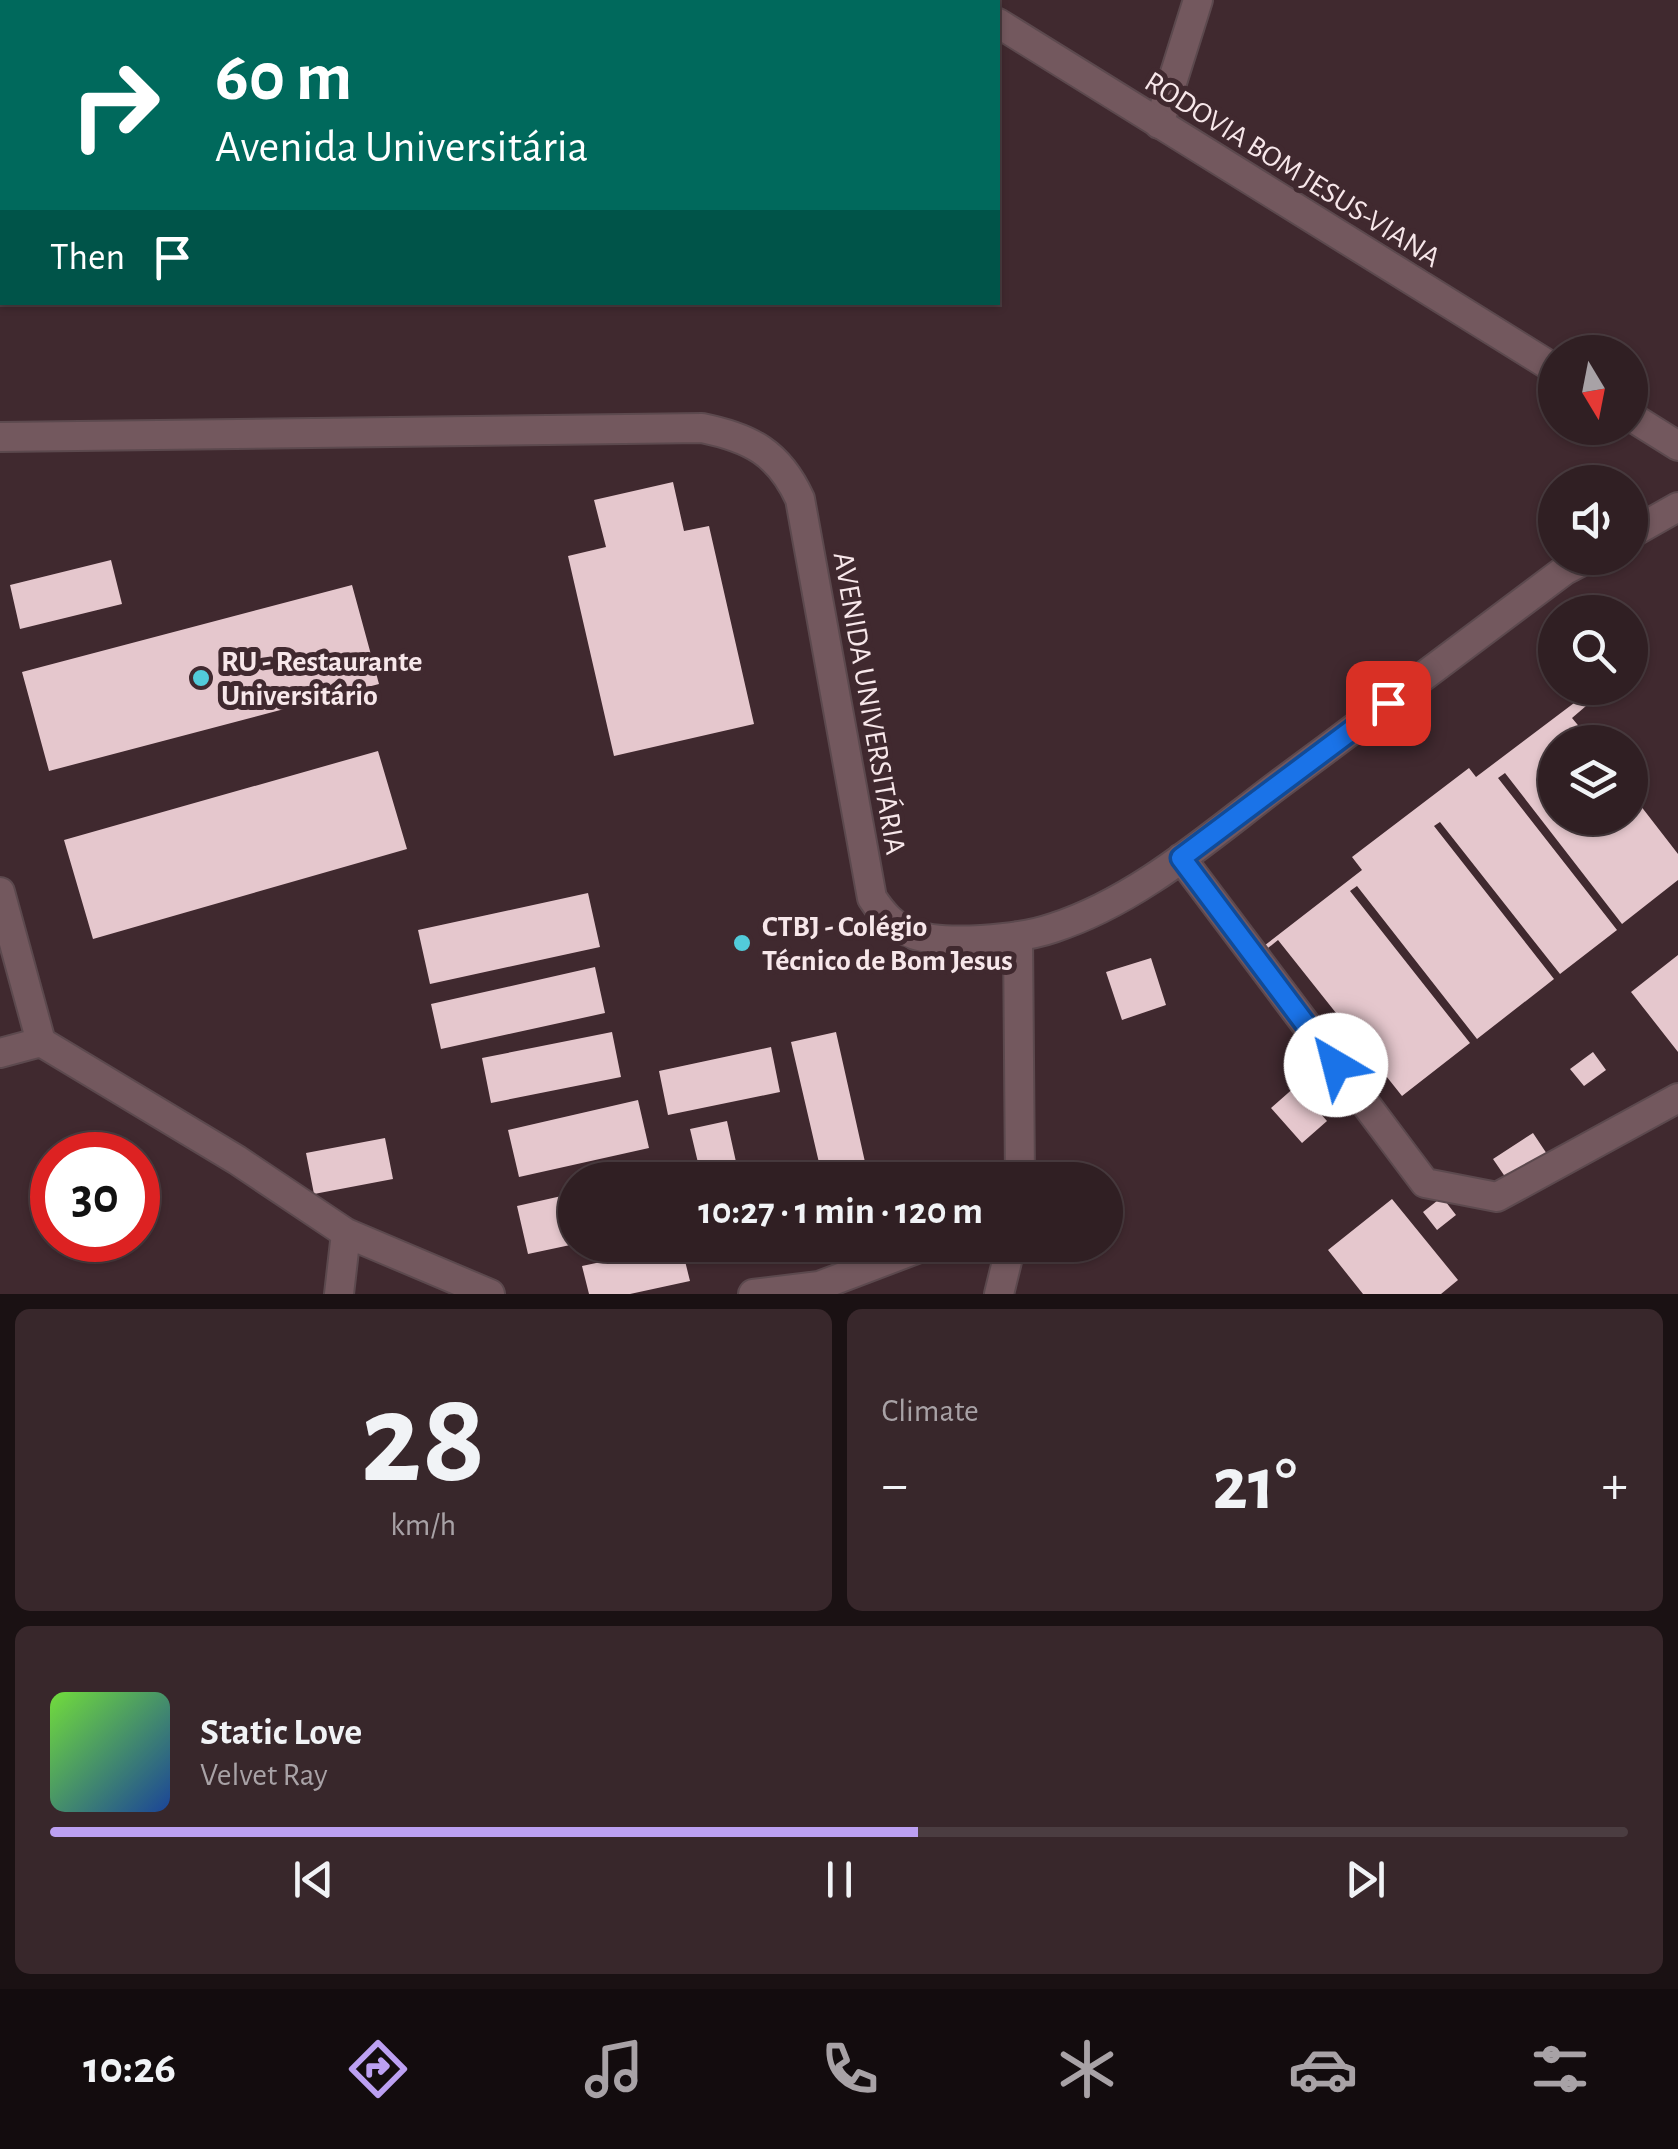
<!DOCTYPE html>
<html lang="en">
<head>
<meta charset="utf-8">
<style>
	body { margin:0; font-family:"Alegreya Sans",sans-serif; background:#38272b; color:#f1f3f6; height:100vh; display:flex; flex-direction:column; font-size:38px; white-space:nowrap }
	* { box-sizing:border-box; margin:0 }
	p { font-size:32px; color:#a8a2a6 }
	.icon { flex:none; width:55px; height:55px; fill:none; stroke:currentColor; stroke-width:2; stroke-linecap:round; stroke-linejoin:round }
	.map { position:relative; height:1294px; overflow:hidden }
	.drawer { display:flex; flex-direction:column; gap:15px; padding:15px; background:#1a1113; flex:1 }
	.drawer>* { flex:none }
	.guide { position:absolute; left:0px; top:0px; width:1000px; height:305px; box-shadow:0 2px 8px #0004,0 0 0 2px #4b3d41; background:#00695c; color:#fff; overflow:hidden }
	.needle { width:65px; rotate:170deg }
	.buttons { position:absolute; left:1538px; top:335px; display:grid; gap:20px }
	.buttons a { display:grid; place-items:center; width:110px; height:110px; border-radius:50%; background:#301f23; box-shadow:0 2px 8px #0004,0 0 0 2px #4b3d41; font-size:50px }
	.speed { position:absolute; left:30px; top:1132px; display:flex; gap:20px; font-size:50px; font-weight:700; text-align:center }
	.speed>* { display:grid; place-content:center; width:130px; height:130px; border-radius:50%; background:#301f23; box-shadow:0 2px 8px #0004,0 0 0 2px #4b3d41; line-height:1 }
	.speed .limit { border:15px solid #d22; background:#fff; color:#111 }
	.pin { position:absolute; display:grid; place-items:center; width:85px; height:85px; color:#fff; margin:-42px; border-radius:20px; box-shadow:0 5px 15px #0006 }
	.me { position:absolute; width:110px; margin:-55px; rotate:323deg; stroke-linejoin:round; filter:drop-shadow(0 0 8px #0008) }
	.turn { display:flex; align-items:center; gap:35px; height:210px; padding:0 50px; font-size:45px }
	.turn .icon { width:130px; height:130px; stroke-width:2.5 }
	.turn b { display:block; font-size:70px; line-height:85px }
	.then { display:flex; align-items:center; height:95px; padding:0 50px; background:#0003; gap:20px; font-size:38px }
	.big { font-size:75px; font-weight:600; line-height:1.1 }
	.drawer .widget { flex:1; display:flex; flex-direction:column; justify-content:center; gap:15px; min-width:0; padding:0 35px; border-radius:15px; background:#38272b }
	.drawer .dial { align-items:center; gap:0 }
	.dial b { font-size:130px; line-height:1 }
	.song { display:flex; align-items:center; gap:30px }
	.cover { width:120px; height:120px; border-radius:15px; background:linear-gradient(135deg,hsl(100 70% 55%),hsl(220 70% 35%)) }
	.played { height:10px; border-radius:5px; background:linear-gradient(90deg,#bca0f2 55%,#4b3d41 55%) }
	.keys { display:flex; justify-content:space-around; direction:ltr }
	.heat { display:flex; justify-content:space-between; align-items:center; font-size:55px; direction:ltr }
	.drawer .tiles { flex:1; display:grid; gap:15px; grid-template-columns:1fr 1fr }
	.widget:last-child { grid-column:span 2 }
	.trip { position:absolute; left:558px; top:1162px; width:565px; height:100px; border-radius:50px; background:#301f23; box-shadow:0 2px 8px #0004,0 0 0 2px #4b3d41; font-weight:600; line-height:100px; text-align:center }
	.menu { display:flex; height:160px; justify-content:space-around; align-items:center; background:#130c0e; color:#a8a2a6 }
	.menu .icon { width:70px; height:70px }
	.menu .on { color:#bca0f2 }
	.menu b { font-size:45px; color:#f1f3f6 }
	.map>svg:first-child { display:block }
	.building { fill:#e5c7cd }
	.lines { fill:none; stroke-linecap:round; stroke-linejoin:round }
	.minor-casing { stroke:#5c494e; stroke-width:32 }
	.tertiary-casing { stroke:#5c494e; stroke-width:32 }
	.minor { stroke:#73585e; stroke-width:28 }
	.tertiary { stroke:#73585e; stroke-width:28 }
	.route-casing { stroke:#114b97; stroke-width:25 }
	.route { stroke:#1a73e8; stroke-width:18 }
	.poi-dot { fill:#52cbda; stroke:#40292f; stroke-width:4 }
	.labels { text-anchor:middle; stroke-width:10; stroke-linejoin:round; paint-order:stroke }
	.street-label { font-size:30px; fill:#f7e7ea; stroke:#40292f }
	.poi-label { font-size:30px; font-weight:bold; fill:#f7e7ea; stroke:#40292f; text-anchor:start }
</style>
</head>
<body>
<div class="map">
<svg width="1678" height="1294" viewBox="0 0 1678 1294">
	<rect width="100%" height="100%" fill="#40292f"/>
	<path class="building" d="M673 482 684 531 709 526 754 724 614 756 568 556 606 547 594 500Z
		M111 560 122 604 20 629 10 585Z
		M352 585 379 684 49 771 22 672Z
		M1582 697 1586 706 1572 718 1592 742H1555V818H1630V792L1678 854V880L1622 924 1505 773 1498 778 1617 930 1560 974 1440 822 1434 826 1554 979 1477 1039 1357 886 1350 891 1470 1043 1402 1096 1278 940 1263 952 1260 949 1362 870 1352 857 1469 768 1476 777Z
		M378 751 407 849 93 939 64 840Z
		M588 893 600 947 430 984 418 930Z
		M1678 955V1052L1631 992Z
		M1151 958 1166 1005 1122 1020 1106 972Z
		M595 967 605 1013 441 1049 431 1004Z
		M612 1032 621 1077 491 1103 482 1058Z
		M836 1032 869 1180H823L791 1042Z
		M771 1047 780 1092 668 1115 659 1071Z
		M1593 1052 1606 1070 1584 1086 1570 1069Z
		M1296 1086 1327 1121 1302 1143 1271 1108Z
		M638 1100 649 1148 519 1177 508 1130Z
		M727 1121 740 1180H646L699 1167 690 1129Z
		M1533 1133 1547 1154 1508 1181 1493 1159Z
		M385 1138 393 1179 314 1194 306 1153Z
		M575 1193V1244L528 1254 517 1206Z
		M1442 1197 1456 1215 1437 1230 1423 1212Z
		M1392 1199 1458 1280 1441 1294H1363L1328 1250Z
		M681 1245 690 1281 630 1294H589L582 1266Z
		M716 1245H755L756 1249 719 1258Z"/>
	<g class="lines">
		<g class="minor-casing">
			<path id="minor" d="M1159 124 1198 0
				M0 437 702 428C751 438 779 453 800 499L872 898C882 913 892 925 910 933 941 947 1021 939 1053 928 1137 901 1209 837 1278 785 1374 714 1469 642 1565 570L1588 558
				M1630 534 1678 507
				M1181 858 1425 1183 1497 1197 1678 1098
				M0 892 41 1042
				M1018 936 1020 1180
				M0 1053 41 1042 237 1160 346 1233 490 1294
				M339 1294 346 1233
				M753 1294 819 1286 927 1245
				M999 1294 1011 1245"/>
		</g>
		<g class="tertiary-casing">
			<path id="tertiary" d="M960 0 964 2
				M998 23 1555 369
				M1630 416 1678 446"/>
		</g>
		<use href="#minor" class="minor"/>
		<use href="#tertiary" class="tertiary"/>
	</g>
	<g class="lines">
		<g class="route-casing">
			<path id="route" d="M1336 1065 1181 858 1388 703"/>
		</g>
		<use href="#route" class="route"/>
	</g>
	<g class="poi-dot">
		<circle cx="201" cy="678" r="10"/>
		<circle cx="742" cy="943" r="10"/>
	</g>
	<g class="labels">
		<g class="street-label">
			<text transform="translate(1293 169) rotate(32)" y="10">RODOVIA BOM JESUS-VIANA</text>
			<text transform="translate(870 703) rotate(80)" y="10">AVENIDA UNIVERSITÁRIA</text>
		</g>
		<g class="poi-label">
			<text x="221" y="671">RU - Restaurante<tspan x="221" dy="34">Universitário</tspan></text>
			<text x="762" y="936">CTBJ - Colégio<tspan x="762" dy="34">Técnico de Bom Jesus</tspan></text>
		</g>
	</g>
</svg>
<div class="buttons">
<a><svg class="needle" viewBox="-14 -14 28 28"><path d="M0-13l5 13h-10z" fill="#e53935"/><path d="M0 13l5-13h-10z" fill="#a8a2a6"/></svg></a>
<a><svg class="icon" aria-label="sound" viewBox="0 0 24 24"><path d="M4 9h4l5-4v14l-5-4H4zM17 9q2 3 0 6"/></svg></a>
<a><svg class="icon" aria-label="search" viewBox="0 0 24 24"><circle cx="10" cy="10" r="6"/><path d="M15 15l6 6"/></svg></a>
<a><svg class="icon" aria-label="layers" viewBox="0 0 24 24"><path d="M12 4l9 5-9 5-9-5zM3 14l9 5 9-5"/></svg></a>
</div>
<div class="speed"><div class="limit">30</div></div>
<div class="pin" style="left:1388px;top:703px;background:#d93025"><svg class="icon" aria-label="arrive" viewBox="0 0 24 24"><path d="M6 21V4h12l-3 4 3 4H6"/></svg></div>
<svg class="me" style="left:1336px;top:1065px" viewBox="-20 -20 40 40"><circle r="19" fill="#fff"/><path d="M0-13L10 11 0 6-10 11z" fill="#1a73e8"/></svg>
<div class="trip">10:27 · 1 min · 120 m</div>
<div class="guide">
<div class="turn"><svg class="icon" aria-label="right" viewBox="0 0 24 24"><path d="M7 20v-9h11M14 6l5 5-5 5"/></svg><div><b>60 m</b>Avenida Universitária</div></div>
<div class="then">Then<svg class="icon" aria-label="arrive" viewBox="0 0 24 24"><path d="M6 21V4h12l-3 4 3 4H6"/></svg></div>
</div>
</div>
<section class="drawer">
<div class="tiles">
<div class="widget dial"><b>28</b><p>km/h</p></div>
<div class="widget"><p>Climate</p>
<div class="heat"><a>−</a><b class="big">21°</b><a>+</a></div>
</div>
<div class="widget">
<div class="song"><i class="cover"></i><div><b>Static Love</b><p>Velvet Ray</p></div></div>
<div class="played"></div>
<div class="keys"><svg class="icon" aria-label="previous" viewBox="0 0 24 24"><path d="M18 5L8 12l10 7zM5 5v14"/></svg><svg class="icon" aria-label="pause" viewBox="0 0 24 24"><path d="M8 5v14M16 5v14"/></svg><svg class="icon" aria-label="next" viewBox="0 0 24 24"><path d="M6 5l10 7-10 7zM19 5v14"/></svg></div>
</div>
</div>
</section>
<nav class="menu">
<b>10:26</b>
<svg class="icon on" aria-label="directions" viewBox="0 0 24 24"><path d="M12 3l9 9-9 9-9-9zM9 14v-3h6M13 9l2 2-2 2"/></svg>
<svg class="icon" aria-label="music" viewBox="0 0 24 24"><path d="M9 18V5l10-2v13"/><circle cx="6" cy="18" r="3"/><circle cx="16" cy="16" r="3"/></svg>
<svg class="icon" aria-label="phone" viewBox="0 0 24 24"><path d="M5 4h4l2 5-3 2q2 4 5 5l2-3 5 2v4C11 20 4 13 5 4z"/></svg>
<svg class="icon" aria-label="climate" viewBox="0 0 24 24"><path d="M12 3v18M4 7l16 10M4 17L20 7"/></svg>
<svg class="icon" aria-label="car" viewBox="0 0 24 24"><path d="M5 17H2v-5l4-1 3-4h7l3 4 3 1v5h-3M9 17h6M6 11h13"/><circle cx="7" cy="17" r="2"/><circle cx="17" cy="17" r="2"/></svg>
<svg class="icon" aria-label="filters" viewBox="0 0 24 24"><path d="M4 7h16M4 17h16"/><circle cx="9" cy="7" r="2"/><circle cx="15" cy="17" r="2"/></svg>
</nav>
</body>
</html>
